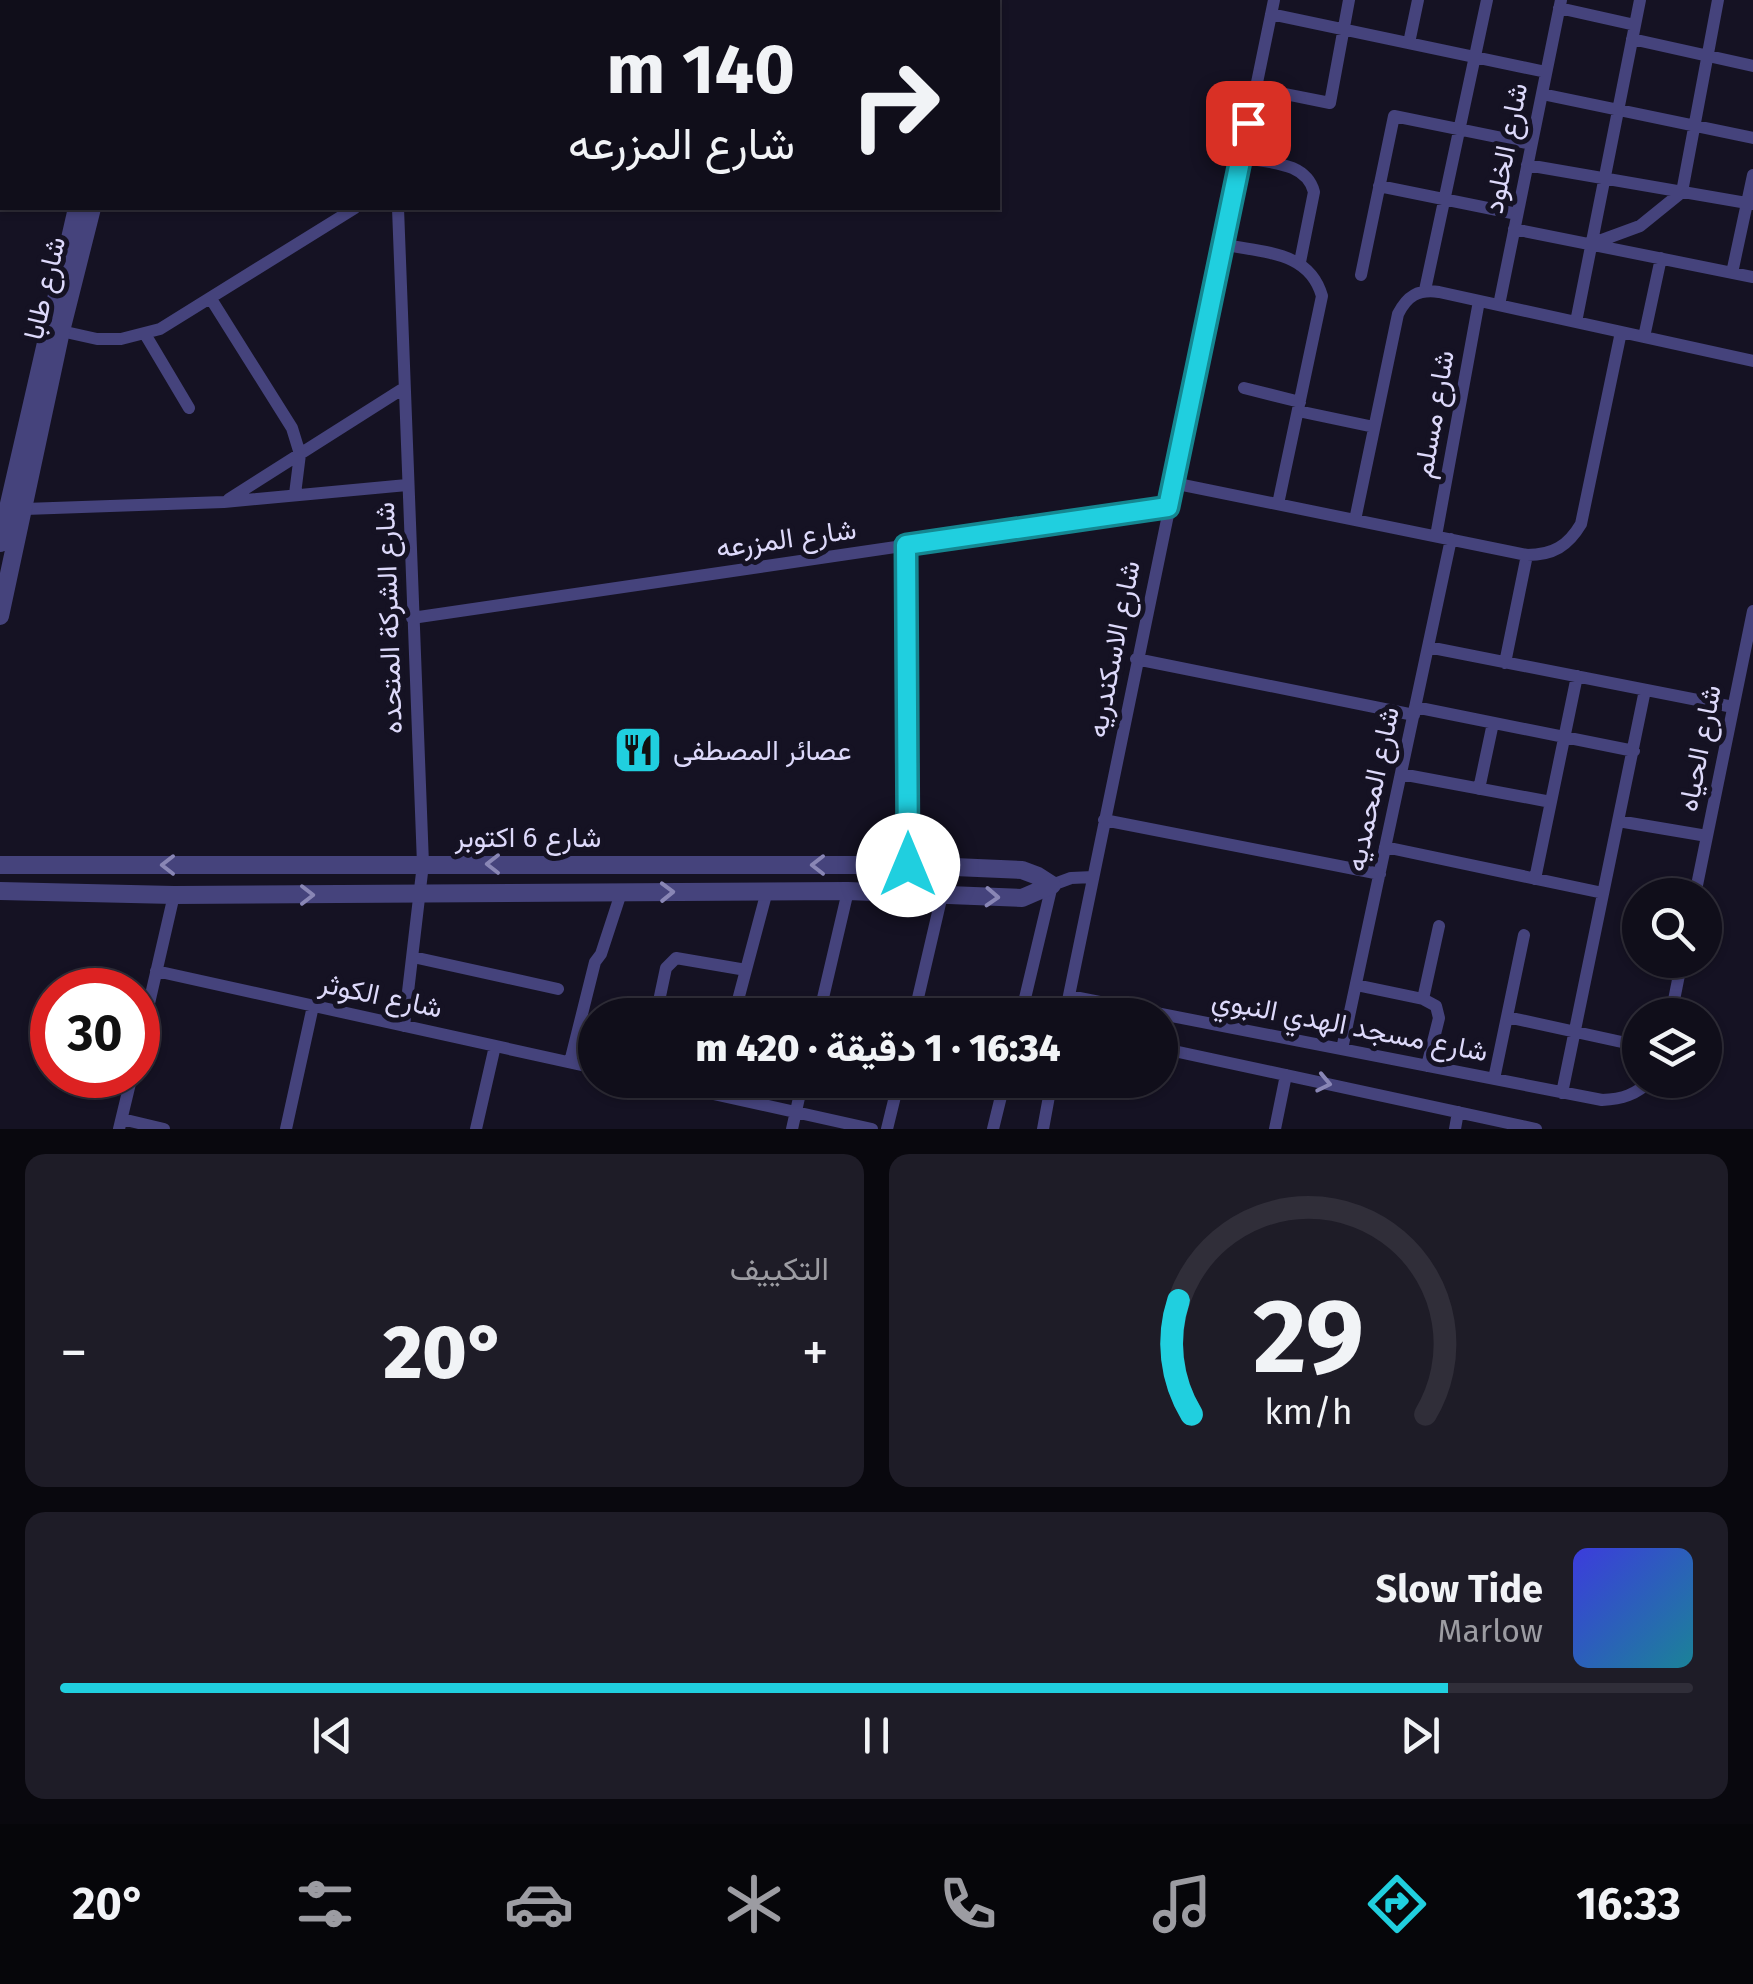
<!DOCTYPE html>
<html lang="ar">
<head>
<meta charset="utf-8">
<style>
	body { margin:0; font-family:"Fira Sans",Vazirmatn,sans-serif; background:#1e1c27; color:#f1f3f6; direction:rtl; height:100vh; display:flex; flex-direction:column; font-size:38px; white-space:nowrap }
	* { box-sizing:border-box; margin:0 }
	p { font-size:32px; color:#9c9ca2 }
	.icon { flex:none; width:55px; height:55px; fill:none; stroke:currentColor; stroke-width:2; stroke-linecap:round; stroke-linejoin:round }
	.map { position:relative; height:1129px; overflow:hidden; direction:ltr }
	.side { display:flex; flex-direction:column; gap:25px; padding:25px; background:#09080e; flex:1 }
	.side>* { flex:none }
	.guide { position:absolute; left:0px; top:0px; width:1000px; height:210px; box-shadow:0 2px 8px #0004,0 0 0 2px #302e39; direction:rtl; background:#100e1a; color:#f1f3f6; overflow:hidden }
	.controls { position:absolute; left:1622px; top:878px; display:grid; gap:20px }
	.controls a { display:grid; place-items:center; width:100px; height:100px; border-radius:50%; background:#100e1a; box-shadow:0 2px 8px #0004,0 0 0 2px #302e39; font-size:50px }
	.speed { position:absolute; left:30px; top:968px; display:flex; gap:20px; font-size:50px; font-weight:700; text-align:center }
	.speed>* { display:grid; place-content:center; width:130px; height:130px; border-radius:50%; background:#100e1a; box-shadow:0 2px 8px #0004,0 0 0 2px #302e39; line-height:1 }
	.speed .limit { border:15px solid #d22; background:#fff; color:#111 }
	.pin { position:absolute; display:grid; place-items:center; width:85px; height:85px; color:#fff; margin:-42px; border-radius:20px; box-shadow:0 5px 15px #0006 }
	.me { position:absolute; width:110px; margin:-55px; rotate:0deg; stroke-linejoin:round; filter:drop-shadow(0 0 8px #0008) }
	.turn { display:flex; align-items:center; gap:35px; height:210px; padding:0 40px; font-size:45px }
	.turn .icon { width:130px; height:130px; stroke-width:2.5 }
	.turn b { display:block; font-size:70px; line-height:85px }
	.big { font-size:75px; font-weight:800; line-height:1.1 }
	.side .tile { flex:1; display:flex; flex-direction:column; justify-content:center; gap:15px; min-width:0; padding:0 35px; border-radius:20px; background:#1e1c27 }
	.side .dial { align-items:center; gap:0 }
	.dial svg { height:260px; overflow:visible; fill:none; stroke:#302e39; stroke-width:7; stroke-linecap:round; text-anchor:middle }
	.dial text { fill:#f1f3f6; stroke:none }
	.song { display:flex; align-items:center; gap:30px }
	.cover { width:120px; height:120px; border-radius:15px; background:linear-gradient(135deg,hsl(240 70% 55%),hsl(190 70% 35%)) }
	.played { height:10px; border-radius:5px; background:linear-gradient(90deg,#20cfdf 85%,#302e39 85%) }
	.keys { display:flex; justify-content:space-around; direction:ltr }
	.heat { display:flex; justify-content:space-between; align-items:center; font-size:55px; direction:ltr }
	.side .tiles { flex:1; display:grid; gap:25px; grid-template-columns:1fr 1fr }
	.tile:last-child { grid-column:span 2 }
	.trip { position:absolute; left:578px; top:998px; width:600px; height:100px; border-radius:50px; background:#100e1a; box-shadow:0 2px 8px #0004,0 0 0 2px #302e39; font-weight:800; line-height:100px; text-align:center; direction:rtl }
	.dock { display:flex; height:160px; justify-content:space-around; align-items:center; background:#06060a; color:#9c9ca2 }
	.dock .icon { width:70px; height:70px }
	.dock .selected { color:#20cfdf }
	.dock b { font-size:45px; color:#f1f3f6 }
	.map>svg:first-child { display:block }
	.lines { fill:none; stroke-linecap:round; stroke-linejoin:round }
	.minor { stroke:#45437c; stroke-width:12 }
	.tertiary { stroke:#45437c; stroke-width:18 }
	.secondary { stroke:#7e7ded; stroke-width:18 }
	.oneway { stroke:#8986b5 }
	.route-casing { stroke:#158791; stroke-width:25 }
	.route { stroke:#20cfdf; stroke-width:18 }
	.labels { text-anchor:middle; stroke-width:10; stroke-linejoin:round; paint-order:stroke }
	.street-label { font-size:28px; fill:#ddd9fa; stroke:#151223 }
	.poi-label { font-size:28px; fill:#ddd9fa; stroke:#151223; text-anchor:start }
</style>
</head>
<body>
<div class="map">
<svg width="1753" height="1129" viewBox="0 0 1753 1129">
	<rect width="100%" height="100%" fill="#151223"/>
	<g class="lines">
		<path class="minor" d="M268 0 270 2
			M317 0 319 2
			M388 0V2
			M243 2 247 0
			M1559 8 1635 25
			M1271 14 1546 72
			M1632 39 1753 66
			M1409 43 1418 0
			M1255 88 1330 103 1349 0
			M1542 94 1753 138
			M1240 157C1267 163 1306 161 1314 192L1300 262
			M1527 165 1753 204
			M1379 186 1517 214
			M398 208 423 864 404 1026
			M1514 229 1753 277
			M1222 244C1262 253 1309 250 1322 296L1278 504
			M1591 244 1640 226 1682 192 1718 0
			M1732 273 1753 175
			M1361 275 1394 116 1531 144
			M1425 290 1487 0
			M211 299 292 428 300 454 295 494
			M1499 305 1561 0
			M1576 322 1640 0
			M61 331 97 339H121L160 329 355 208
			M145 334 189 408
			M1644 337 1661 258
			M1244 388 1300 402
			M1298 411 1374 427
			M1173 483 1527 555C1553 555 1568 546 1581 524L1621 332
			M229 499 404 388
			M25 509 224 502 407 485
			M1355 520 1398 314C1407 296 1418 289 1439 292L1753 361
			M1436 536 1479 301
			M906 545 908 865
			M412 618 1168 507
			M1428 647 1733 707
			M1136 659 1414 715
			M1505 663 1527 555
			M1415 707 1634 751
			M1401 774 1551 802
			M1479 789 1493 723
			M1104 820 1380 874
			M1618 821 1707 836
			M1385 847 1603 893
			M1535 879 1577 676
			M1695 895 1753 611
			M413 957 558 989
			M156 971 595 1068
			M1356 985 1423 999 1436 1006 1439 1018 1427 1066
			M1069 996 1602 1100C1622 1099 1636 1095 1651 1080
			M1423 999 1439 926
			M656 1015 666 968 676 958 746 970
			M734 1015 767 891
			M819 1015 848 891
			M914 1015 942 895
			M1021 1015 1052 885 1071 878 1093 877
			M1065 1015 1274 0
			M1671 1015 1682 960
			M1507 1017 1640 1046
			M1160 1048 1536 1129
			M1342 1049 1451 539
			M138 1051 174 895
			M570 1062 595 962 601 954 621 893
			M1494 1079 1524 935
			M650 1080 872 1129
			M1562 1093 1645 690
			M122 1119 164 1129
			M119 1129 132 1075
			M286 1129 313 1006
			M476 1129 495 1046
			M792 1129 803 1080
			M887 1129 899 1080
			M993 1129 1005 1080
			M1043 1129 1052 1080
			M1275 1129 1286 1075
			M1455 1129 1458 1112"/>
		<path class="tertiary" d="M157 2 159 0
			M0 74 2 73
			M0 94 2 95
			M0 543 77 208
			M0 616 61 331 92 208
			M0 865H908L1022 870 1038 876 1052 885 1022 898 848 891 174 895 0 891"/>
		<path class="secondary" d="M6 2 10 0"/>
	</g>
	<defs><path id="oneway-chevron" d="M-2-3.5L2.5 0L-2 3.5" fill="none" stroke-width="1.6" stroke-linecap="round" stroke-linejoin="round" transform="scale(2.5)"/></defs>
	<g class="oneway">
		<use href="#oneway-chevron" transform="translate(493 864) rotate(-180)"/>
		<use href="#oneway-chevron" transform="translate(168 865) rotate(180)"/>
		<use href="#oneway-chevron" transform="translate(818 865) rotate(-180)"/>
		<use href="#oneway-chevron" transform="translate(667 892) rotate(-1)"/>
		<use href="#oneway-chevron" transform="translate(307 895)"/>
		<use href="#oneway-chevron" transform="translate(992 897) rotate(3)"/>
		<use href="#oneway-chevron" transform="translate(1324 1083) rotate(12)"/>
	</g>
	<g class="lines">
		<g class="route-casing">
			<path id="route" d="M908 865 906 545 1168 507 1248 123"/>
		</g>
		<use href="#route" class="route"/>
	</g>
	<defs>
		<g id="restaurant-square" transform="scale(2.5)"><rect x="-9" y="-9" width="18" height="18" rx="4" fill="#20cfdf" stroke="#151223"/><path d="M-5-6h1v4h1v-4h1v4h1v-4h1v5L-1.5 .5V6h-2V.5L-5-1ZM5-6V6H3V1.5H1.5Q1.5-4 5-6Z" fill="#111"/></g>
	</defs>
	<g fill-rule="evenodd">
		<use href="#restaurant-square" x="638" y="750"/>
	</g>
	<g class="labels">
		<g class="street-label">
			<text transform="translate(1505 148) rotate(-79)" y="10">شارع الخلود</text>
			<text transform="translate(44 288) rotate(-77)" y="10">شارع طابا</text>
			<text transform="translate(1433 414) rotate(-80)" y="10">شارع مسلم</text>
			<text transform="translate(786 538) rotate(-8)" y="10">شارع المزرعه</text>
			<text transform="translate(388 618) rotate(-92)" y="10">شارع الشركة المتحده</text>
			<text transform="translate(1113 649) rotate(-79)" y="10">شارع الاسكندريه</text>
			<text transform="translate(1699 748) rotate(-79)" y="10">شارع الحياه</text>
			<text transform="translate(1372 789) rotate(-78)" y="10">شارع المحمديه</text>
			<text x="528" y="847">شارع 6 اكتوبر</text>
			<text transform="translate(381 995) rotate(12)" y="10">شارع الكوثر</text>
			<text transform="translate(1350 1025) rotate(11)" y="10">شارع مسجد الهدي النبوي</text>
		</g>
		<g class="poi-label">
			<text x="673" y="760">عصائر المصطفى</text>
		</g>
	</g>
</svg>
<div class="controls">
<a><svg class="icon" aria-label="search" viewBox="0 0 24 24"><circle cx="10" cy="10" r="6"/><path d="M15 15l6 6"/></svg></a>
<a><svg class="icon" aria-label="layers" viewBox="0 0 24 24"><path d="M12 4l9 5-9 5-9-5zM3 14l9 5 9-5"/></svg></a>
</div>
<div class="speed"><div class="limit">30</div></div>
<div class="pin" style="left:1248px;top:123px;background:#d93025"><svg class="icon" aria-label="arrive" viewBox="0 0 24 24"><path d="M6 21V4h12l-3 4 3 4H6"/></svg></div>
<svg class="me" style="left:908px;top:865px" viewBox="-20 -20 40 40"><circle r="19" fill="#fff"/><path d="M0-13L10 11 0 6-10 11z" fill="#20cfdf"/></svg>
<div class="trip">16:34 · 1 دقيقة · 420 m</div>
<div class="guide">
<div class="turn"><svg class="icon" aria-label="right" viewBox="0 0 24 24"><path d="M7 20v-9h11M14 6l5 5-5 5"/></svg><div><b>140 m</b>شارع المزرعه</div></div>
</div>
</div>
<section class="side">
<div class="tiles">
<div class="tile dial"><svg viewBox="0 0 100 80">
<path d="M14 69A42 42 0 1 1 86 69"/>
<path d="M14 69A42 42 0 0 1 10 34" stroke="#20cfdf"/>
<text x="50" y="56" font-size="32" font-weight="700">29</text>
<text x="50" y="72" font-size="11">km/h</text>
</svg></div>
<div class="tile"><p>التكييف</p>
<div class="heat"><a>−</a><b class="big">20°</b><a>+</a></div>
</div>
<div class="tile">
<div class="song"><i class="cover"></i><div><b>Slow Tide</b><p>Marlow</p></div></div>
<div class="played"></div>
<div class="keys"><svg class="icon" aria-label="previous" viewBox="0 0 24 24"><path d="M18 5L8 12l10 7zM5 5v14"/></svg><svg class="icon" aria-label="pause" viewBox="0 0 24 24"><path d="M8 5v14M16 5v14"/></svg><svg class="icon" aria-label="next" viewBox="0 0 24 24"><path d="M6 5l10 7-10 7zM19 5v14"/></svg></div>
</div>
</div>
</section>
<nav class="dock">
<b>16:33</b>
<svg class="icon selected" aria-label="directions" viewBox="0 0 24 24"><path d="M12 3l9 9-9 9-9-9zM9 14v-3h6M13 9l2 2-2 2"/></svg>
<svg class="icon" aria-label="music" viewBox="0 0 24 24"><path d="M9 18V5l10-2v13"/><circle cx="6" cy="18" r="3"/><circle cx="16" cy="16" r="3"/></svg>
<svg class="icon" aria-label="phone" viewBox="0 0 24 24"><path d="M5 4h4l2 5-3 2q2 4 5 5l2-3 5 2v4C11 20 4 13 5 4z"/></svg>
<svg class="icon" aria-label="climate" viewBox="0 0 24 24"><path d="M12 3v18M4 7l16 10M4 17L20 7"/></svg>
<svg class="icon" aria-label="car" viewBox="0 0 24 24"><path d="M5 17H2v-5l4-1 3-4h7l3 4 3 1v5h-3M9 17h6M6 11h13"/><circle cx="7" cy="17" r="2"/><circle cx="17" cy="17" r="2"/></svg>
<svg class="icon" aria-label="filters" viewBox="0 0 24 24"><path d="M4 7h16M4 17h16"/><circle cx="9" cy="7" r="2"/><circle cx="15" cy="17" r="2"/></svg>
<b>20°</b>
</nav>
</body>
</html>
